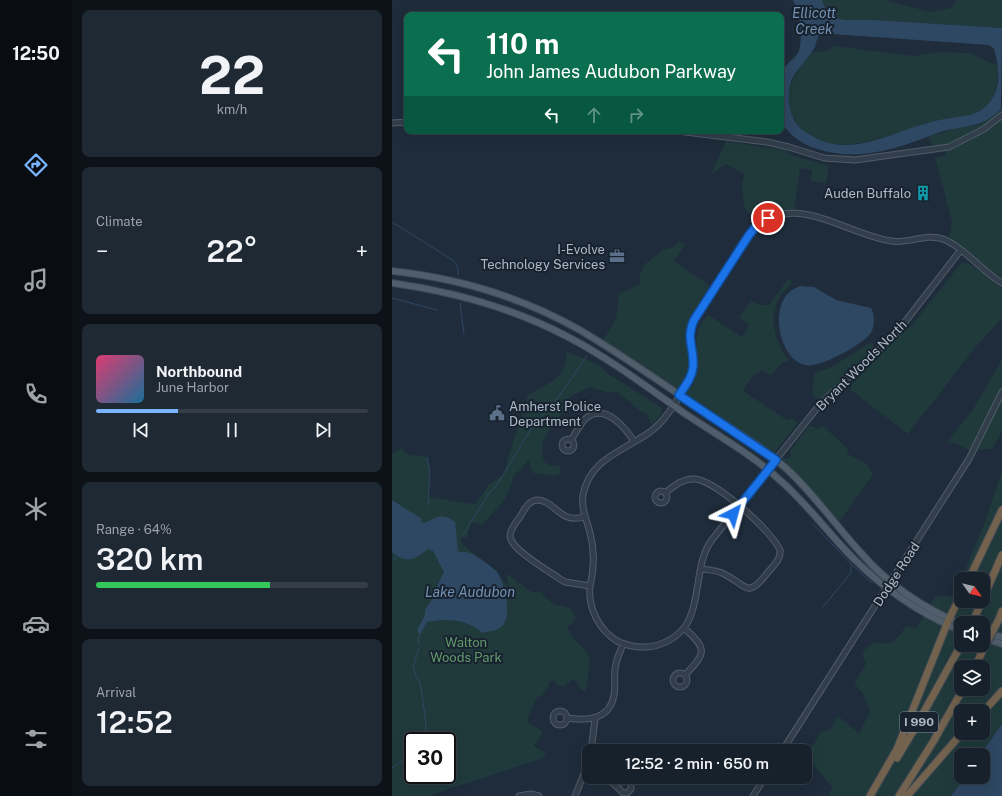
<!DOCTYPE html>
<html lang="en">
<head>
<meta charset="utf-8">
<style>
	body { margin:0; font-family:"Public Sans",sans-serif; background:#1f2934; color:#f1f3f6; height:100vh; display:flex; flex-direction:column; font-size:15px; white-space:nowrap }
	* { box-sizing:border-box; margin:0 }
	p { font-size:13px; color:#9ea3a9 }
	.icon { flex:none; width:22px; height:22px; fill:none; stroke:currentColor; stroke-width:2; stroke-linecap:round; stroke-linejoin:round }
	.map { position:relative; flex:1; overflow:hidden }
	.drawer { display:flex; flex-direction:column; gap:10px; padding:10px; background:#0c1218; width:320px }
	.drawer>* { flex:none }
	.top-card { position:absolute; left:12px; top:12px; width:380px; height:122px; border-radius:8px; box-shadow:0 4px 16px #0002,0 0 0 1px #353e48; background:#0b6e4f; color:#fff; overflow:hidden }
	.needle { width:26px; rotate:124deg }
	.tools { position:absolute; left:562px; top:572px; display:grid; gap:8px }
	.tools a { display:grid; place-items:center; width:36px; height:36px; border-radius:8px; background:#16212c; box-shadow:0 4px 16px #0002,0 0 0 1px #353e48; font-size:20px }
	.speed { position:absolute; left:12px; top:732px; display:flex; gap:8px; font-size:20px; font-weight:700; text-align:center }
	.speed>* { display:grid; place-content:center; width:52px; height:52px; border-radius:50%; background:#16212c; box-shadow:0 4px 16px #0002,0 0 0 1px #353e48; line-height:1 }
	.speed .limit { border:2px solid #111; border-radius:6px; background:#fff; color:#111 }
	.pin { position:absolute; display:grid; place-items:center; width:34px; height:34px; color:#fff; margin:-17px; border:2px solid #fff; border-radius:50%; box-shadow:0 1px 4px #0007 }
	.me { position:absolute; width:44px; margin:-22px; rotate:39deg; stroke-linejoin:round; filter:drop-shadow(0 0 3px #0008) }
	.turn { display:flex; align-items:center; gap:14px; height:84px; padding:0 16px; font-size:18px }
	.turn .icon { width:52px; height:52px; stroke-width:2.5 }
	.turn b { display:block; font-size:28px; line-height:34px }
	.lanes { display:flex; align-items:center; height:38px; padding:0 16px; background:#0003; justify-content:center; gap:20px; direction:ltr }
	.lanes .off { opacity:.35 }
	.big { font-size:30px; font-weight:600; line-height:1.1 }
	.drawer .card { flex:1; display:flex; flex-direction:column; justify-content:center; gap:6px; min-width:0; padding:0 14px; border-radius:8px; background:#1f2934 }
	.drawer .dial { align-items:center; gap:0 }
	.dial b { font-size:52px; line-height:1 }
	.song { display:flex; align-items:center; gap:12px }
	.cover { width:48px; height:48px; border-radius:6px; background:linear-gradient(135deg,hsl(340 70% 55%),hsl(200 70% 35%)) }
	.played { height:4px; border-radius:2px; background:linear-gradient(90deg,#7ab6ff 30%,#353e48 30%) }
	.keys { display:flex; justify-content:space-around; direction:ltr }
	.heat { display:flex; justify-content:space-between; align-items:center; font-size:22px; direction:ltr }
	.charge { height:6px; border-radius:3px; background:linear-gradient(90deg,#34c759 64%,#353e48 0) }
	.trip { position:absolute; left:190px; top:744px; width:230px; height:40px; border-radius:8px; background:#16212c; box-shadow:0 4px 16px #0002,0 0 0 1px #353e48; font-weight:600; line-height:40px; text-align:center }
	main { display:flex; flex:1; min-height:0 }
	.dock { display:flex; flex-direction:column; width:72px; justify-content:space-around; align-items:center; background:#090d12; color:#9ea3a9 }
	.dock .icon { width:28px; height:28px }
	.dock .current { color:#7ab6ff }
	.dock b { font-size:18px; color:#f1f3f6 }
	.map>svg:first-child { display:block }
	.green { fill:#203a3c; fill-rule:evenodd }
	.water { fill:#2e4762; fill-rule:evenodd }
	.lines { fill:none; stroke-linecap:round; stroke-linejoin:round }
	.stream { stroke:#2e4762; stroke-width:1 }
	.minor-casing { stroke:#505c69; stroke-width:7 }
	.major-casing { stroke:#3c4755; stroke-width:8 }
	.highway-casing { stroke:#3a4652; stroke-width:9 }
	.minor { stroke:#323e4b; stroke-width:5 }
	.major { stroke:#505d6b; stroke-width:6 }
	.highway { stroke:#72624e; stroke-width:7 }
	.highway-bridge-casing { stroke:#3a4652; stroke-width:9; stroke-linecap:butt }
	.highway-bridge { stroke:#72624e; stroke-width:7 }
	.route-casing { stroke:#114b97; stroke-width:10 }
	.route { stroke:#1a73e8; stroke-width:7 }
	.labels { text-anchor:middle; stroke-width:4; stroke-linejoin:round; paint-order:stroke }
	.shield { fill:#18232f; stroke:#808c9a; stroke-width:1 }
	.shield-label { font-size:12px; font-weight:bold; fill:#adb9c8 }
	.poi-label { font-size:13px; fill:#adb9c8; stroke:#18232f; text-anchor:end }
	.street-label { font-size:13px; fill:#adb9c8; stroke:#18232f }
	.park-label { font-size:13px; fill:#629b6b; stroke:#18232f }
	.water-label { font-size:14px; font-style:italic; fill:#7291b3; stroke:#18232f }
</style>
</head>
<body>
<main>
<nav class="dock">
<b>12:50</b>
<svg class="icon current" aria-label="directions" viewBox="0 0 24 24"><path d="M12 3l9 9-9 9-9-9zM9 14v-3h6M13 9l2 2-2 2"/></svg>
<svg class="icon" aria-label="music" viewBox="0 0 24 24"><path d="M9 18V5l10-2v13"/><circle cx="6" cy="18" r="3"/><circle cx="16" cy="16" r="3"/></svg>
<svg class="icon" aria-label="phone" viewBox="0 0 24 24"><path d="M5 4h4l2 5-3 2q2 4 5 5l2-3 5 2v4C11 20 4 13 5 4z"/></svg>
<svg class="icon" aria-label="climate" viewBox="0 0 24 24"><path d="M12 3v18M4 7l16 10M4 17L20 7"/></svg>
<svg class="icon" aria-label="car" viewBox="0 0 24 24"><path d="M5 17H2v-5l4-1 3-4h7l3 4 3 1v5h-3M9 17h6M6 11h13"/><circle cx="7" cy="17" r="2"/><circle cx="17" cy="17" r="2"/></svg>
<svg class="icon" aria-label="filters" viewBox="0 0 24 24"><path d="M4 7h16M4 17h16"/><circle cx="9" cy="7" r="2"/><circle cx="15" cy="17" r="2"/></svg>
</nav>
<section class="drawer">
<div class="card dial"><b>22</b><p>km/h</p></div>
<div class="card"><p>Climate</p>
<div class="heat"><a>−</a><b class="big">22°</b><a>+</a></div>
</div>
<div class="card">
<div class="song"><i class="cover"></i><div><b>Northbound</b><p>June Harbor</p></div></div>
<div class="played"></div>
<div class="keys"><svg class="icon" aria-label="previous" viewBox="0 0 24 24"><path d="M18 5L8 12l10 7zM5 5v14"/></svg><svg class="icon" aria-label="pause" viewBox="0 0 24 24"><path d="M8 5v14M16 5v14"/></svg><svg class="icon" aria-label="next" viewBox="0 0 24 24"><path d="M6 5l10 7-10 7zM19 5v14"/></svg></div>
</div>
<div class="card"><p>Range · 64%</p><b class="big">320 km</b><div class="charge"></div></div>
<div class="card"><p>Arrival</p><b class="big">12:52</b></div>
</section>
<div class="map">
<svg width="610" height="796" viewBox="0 0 610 796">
	<rect width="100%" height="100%" fill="#1e2c3b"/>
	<path class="green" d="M430 0H492L539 12 559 8 564 0H610V28L482 20H453L440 17 435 13Z
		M443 46 521 56 544 52 577 53 606 66C606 82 605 97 592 108 580 119 552 119 537 123 495 135 429 168 401 117 388 94 404 72 417 53L433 51Z
		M610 105V111C592 131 567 142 541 149L537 137 565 128 587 125 609 109Z
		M610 117V279L557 239 560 222 543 157 555 155 554 151 590 133Z
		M334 141 396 151V154L437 166 434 183 419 181 420 170 408 168 402 211 383 213 367 220C355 213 351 209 351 195 351 185 348 184 353 174L334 164 319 174Z
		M287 241 293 245 282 261 317 285C316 289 316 294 314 297 308 309 297 319 295 333 293 352 306 373 287 388L282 387 211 340C223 323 227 315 226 294L248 284V274L254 263 271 250 282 247Z
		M570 262 578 264 610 288V318L583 348 516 434 459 390V385L513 330 520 325Z
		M397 278 400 284C373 305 379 336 397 361L390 363 379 376 370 370 360 377 351 391 395 420 400 419 406 423 382 453 295 396 294 392C318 374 291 338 316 315L350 337 358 324 347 318 359 300 367 305H377Z
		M478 343 481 344V351L427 401 420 393 422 373 438 368Z
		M174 351 207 365 215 373 270 408V413L260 425 254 413 248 411 225 391 218 393 198 387 179 396C175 402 174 408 170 413 157 436 148 430 151 461L159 466H167L170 473 163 476 141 473 138 466V459L122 476 114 498 90 525 79 522 75 537 68 539 72 546 105 571 115 586 117 587 113 573 140 592H148L161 604 178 608 183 615V620L175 628 180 636 198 657 195 688 193 692 189 690 184 681 180 680 171 687 163 684 162 681 157 682V687L150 695 144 698 135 722 150 731 147 740 141 745 154 753 151 758 36 796H0V454L10 448 14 454 35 457 38 472 36 497C53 499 68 503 84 504L97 484 111 475 136 395C155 385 178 375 174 351ZM21 741H55V775H21Z
		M610 359V431L600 449 577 450 563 443H555L582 408Z
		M419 426 426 429 430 426 433 428 455 448 456 454C467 461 476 461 481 475L447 522 391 460V458L395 459 399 456 398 451 416 427Z
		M610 471V724L588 755H569V777H573L559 796H436L441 788 418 761V749L429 733 438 729 446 716 467 733 478 712 471 694 462 683 474 664 470 652 482 642C502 646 504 640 515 625L524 629 543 596H560L574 568 593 522ZM569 579H591V601H569ZM569 623H591V645H569ZM569 667H591V689H569ZM569 711H591V733H569Z"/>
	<path class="water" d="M401 0H430L435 13 440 17 453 20H482L610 28 609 109C588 131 568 124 543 134 501 150 462 164 417 146 406 141 394 132 389 120 387 114 387 80 389 74 391 66 401 60 406 53 412 41 407 11 401 0ZM439 34 597 45 602 49C608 69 610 93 592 108 582 117 567 116 554 119 544 120 533 124 522 127 490 138 452 156 420 136 413 132 408 129 404 123 397 112 395 98 398 85 402 70 416 60 423 47 424 43 425 39 427 35Z
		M408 286 422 287 444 300 479 308C483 314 483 328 478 334 470 345 426 369 413 365 394 360 386 334 387 317 388 302 394 291 408 286Z
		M0 500 30 519 29 522 33 523C45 516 52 513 63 522L66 551C70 553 74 551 78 553 86 557 98 565 104 571 112 580 120 613 112 624 107 631 97 631 90 633 76 619 54 618 35 622L28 635 25 630 33 615V610L46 590 45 586 52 572 41 551 36 549C23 560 14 564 0 552Z
		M610 724V796H559L573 777H591V755H588Z"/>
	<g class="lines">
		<path class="stream" d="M0 222 62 261 66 268V275
			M0 298 45 310
			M68 303 72 334
			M35 457 38 472 36 505
			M421 524 460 565 458 574 431 607
			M71 535 97 493 105 485 142 424 160 406 195 356
			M1 561 5 556
			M461 566 480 583
			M27 644 26 638 28 635
			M27 648 21 667 24 676 28 682 33 715 34 729 29 741
			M0 768 21 753"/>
		<g class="minor-casing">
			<path id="minor" d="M0 123 15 122
				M285 131 375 142 397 147 432 158 463 160 557 147 592 129 610 115
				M568 251 502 336 429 403 319 541C296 575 318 628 266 645 254 649 237 647 225 641 207 630 196 608 198 587 199 580 201 573 201 566 202 555 201 544 198 533 195 520 189 509 191 495 198 456 237 450 263 428 275 418 291 392 298 378 306 361 295 343 300 325L357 235C397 186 452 234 499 241 516 244 534 233 551 239 573 248 589 271 610 283
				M170 445a6 6 0 1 1 12 0a6 6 0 1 1-12 0Z
				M180 439C184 432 189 421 197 416 215 405 233 428 242 441
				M263 497a6 6 0 1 1 12 0a6 6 0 1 1-12 0Z
				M273 493C282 486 291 478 303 479 324 481 379 530 388 550 389 559 383 564 377 571 354 601 356 585 330 573 324 570 316 570 309 569
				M192 517C167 524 163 500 145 500 136 501 132 510 128 517 124 522 118 529 118 536 118 549 157 571 168 579L173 582 198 586
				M292 628C316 649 314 653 293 675
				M281 680a7 7 0 1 1 14 0a7 7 0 1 1-14 0Z
				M161 718a7 7 0 1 1 14 0a7 7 0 1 1-14 0Z
				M175 718C195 721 218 720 222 695 224 685 221 674 224 664 225 657 229 650 231 644
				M199 751 203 719
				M390 751 577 459 610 392
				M204 777 221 783 231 793H235L239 789V784L237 781 221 783
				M127 796 139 794 147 796
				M183 796 197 761
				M361 796 373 777"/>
		</g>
		<g class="major-casing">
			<path id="major" d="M0 271C64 278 129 297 186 329 224 351 261 377 298 402 331 424 370 445 399 473 424 497 445 527 469 553 496 584 531 608 569 624
				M0 283C63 292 122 308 178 338 218 359 255 387 292 413 325 435 361 455 390 482 416 505 437 534 462 559 493 590 529 614 569 631
				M591 632 610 637
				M591 638 610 644"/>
		</g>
		<g class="highway-casing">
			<path id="highway" d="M577 579 610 510
				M591 599 610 555
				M607 619 610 611
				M580 623 590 601
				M583 667 589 654
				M591 712 610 691
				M505 758 523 728 569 645
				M478 796 505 749 557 619 569 595
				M507 796 541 742 571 689
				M515 796 570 733"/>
		</g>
		<use href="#minor" class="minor"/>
		<use href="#major" class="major"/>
		<use href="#highway" class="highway"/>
		<g class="highway-bridge-casing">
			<path id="highway-bridge" d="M589 654 607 619"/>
		</g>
		<use href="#highway-bridge" class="highway-bridge"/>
	</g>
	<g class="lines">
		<g class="route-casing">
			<path id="route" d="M341 514 384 460 287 395C293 386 300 378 301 367 303 349 293 339 302 320L357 235 366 224 376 218"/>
		</g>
		<use href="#route" class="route"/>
	</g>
	<defs>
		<g id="building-bare" transform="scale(1.2)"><path d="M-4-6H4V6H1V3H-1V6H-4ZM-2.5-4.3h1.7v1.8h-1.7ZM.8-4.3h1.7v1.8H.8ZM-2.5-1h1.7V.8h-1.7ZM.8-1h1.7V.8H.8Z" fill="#0f9aa8" stroke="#18232f" stroke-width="2.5" paint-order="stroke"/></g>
		<g id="office-bare" transform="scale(1.2)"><path d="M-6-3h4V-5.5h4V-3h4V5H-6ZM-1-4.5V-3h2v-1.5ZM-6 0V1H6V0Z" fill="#5c6f8a" stroke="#18232f" stroke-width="2.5" paint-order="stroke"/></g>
		<g id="civic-bare" transform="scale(1.2)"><path d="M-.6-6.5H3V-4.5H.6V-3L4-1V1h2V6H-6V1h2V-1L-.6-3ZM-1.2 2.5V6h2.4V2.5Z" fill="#5c6f8a" stroke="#18232f" stroke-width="2.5" paint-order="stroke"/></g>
	</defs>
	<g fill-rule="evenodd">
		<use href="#building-bare" x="531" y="193"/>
		<use href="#office-bare" x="225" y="256"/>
		<use href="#civic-bare" x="105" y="413"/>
	</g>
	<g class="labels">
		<rect class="shield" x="508" y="712" width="38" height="20" rx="3"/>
		<g class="shield-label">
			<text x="527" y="726">I 990</text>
		</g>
		<g class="poi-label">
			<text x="519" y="198">Auden Buffalo</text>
			<text x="213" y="254">I-Evolve<tspan x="213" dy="15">Technology Services</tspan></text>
			<text x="117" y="411" text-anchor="start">Amherst Police<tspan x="117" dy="15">Department</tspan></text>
		</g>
		<g class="street-label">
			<text transform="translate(469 365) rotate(-45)" y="5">Bryant Woods North</text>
			<text transform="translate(504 574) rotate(-57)" y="5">Dodge Road</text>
		</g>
		<g class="park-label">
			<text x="74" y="647">Walton<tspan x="74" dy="15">Woods Park</tspan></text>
		</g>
		<g class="water-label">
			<text x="422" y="18">Ellicott<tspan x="422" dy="16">Creek</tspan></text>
			<text x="78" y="597">Lake Audubon</text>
		</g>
	</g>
</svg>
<div class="tools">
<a><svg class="needle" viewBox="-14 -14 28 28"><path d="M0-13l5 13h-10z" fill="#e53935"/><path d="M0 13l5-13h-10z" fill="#9ea3a9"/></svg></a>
<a><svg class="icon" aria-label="sound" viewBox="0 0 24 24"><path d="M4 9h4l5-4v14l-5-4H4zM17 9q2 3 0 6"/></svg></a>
<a><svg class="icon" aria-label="layers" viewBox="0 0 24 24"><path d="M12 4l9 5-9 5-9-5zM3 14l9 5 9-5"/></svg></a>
<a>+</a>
<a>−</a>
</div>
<div class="speed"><div class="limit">30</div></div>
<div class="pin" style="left:376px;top:218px;background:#d93025"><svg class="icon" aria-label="arrive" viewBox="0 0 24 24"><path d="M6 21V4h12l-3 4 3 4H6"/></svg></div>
<svg class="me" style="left:341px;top:514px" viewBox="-20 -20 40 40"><path d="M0-17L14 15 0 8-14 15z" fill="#1a73e8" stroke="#fff" stroke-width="4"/></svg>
<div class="trip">12:52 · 2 min · 650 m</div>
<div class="top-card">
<div class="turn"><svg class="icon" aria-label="left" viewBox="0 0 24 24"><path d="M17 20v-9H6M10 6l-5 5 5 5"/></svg><div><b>110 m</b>John James Audubon Parkway</div></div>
<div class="lanes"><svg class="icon" aria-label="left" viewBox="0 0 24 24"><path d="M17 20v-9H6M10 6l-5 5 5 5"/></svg><svg class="icon off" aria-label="ahead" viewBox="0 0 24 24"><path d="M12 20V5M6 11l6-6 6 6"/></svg><svg class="icon off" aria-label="right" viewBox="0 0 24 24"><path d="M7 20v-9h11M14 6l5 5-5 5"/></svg></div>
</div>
</div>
</main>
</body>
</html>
